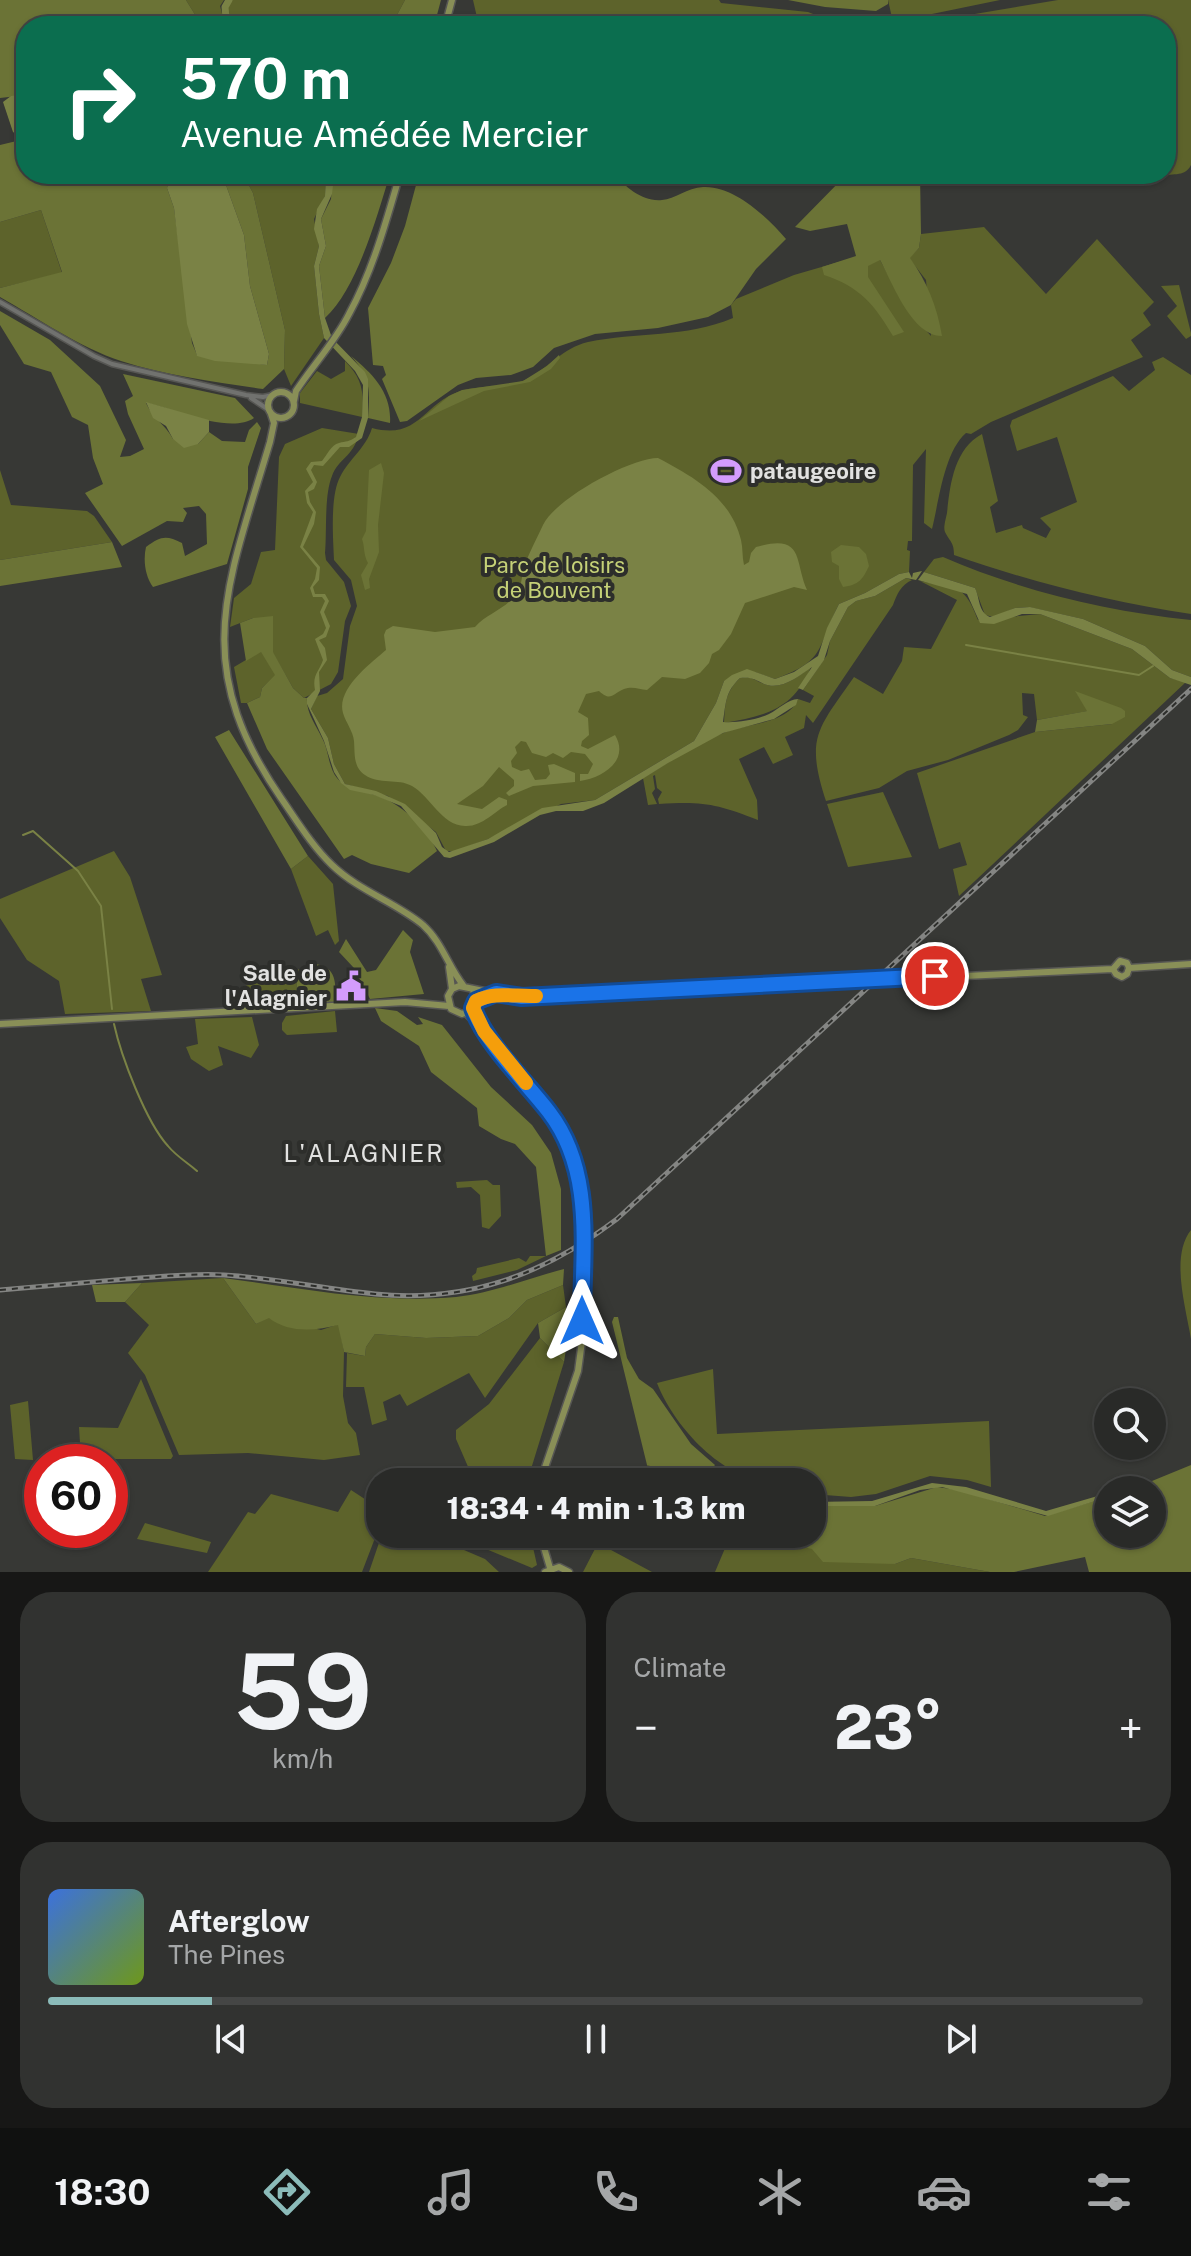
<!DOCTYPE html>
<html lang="en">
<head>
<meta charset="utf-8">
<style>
	body { margin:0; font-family:"Public Sans",sans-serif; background:#313230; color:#f1f3f6; height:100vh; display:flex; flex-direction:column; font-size:30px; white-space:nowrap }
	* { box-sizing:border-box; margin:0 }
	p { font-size:26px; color:#a5a7a8 }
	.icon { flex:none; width:44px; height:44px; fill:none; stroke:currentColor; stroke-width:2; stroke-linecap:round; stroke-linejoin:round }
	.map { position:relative; height:1572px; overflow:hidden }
	.sheet { display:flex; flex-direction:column; gap:20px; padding:20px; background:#171716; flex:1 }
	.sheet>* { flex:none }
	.banner { position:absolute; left:16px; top:16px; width:1160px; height:168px; border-radius:32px; box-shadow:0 2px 6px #0004,0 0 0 2px #454645; background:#0b6e4f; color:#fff; overflow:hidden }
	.tools { position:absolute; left:1094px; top:1388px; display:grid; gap:16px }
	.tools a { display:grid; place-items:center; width:72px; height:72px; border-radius:50%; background:#292a28; box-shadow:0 2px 6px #0004,0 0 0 2px #454645; font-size:40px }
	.speed { position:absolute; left:24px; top:1444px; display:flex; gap:16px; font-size:40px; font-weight:700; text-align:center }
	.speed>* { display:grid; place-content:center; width:104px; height:104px; border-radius:50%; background:#292a28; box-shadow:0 2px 6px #0004,0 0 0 2px #454645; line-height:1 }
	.speed .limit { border:12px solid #d22; background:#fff; color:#111 }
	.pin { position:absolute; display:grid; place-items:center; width:68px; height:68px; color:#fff; margin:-34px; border:4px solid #fff; border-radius:50%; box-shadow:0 2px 8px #0007 }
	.me { position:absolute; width:88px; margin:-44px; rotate:0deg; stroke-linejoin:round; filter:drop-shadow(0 0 6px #0008) }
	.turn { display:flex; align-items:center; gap:28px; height:168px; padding:0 32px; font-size:36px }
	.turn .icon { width:104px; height:104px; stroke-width:2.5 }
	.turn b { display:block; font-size:56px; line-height:68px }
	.big { font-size:60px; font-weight:800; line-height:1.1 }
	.sheet .widget { flex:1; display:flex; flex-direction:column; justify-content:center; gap:12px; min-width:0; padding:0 28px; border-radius:32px; background:#313230 }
	.sheet .dial { align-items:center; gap:0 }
	.dial b { font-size:104px; line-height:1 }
	.song { display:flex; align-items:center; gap:24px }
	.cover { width:96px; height:96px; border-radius:12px; background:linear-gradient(135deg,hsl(220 70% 55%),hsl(80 70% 35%)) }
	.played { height:8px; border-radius:4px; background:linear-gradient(90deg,#8bbbb9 15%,#454645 15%) }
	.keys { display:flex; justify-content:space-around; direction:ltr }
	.heat { display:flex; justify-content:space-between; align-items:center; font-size:44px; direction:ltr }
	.sheet .tiles { flex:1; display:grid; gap:20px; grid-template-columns:1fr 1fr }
	.widget:last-child { grid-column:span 2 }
	.trip { position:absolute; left:366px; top:1468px; width:460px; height:80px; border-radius:32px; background:#292a28; box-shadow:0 2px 6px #0004,0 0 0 2px #454645; font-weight:800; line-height:80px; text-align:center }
	.dock { display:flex; height:128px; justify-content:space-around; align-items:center; background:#101110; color:#a5a7a8 }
	.dock .icon { width:56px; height:56px }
	.dock .on { color:#8bbbb9 }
	.dock b { font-size:36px; color:#f1f3f6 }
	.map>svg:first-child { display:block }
	.green { fill:#5d632b }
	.forest { fill:#6b7336 }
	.water { fill:#7a8245 }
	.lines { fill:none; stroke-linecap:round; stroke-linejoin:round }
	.stream { stroke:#7a8245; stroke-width:2 }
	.river { stroke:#7a8245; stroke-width:7 }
	.tertiary-casing { stroke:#565653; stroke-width:7 }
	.primary-casing { stroke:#565653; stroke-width:9 }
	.tertiary { stroke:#71726f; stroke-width:4 }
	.primary { stroke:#898f57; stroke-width:6 }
	.rail-casing { stroke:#848583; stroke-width:5 }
	.rail { stroke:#2d2e2b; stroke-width:2; stroke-dasharray:6; stroke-linecap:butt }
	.primary-bridge-casing { stroke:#565653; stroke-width:9; stroke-linecap:butt }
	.primary-bridge { stroke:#898f57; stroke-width:6 }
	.route-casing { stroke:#114b97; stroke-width:20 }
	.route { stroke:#1a73e8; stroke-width:14 }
	.slow { stroke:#f59e0b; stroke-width:14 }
	.labels { text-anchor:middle; stroke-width:8; stroke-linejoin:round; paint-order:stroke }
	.poi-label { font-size:22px; font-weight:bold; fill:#e2e2e1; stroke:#2d2e2b; text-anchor:start }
	.park-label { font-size:22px; fill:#c5d177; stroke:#2d2e2b }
	.neighbourhood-label { font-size:24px; letter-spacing:2px; fill:#e2e2e1; stroke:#2d2e2b }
</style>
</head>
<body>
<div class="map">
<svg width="1191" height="1572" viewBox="0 0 1191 1572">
	<rect width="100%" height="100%" fill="#373835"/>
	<path class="green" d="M186 0H224L220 6 223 17 234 26H202Z
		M231 0H405L391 26H248L229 14 227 10Z
		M473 0H719L721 3 808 12 844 26H479Z
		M888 0H1000L893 22Z
		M1058 0H1191V165C1184 179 1171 171 1159 178L1150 174H1166V26H915V24Z
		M243 174H326L325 196 314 219 319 246 314 266 319 314 324 338 291 386 284 369 285 330 253 193Z
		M41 210 62 273 0 288V222Z
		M984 227 1046 294 1097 239 1154 302 1143 313 1151 325 1131 340 1143 357 991 422 971 434 966 433C944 452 939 501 932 529L924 523 926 449 913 465 912 541H908L907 550 910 551 909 572 899 574 865 593 839 604C816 649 827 660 775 679L755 672 724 681 716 703 694 741 595 800 561 804 488 839 455 851H446L436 832 388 796 345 784 334 764 328 738 311 709 317 696 327 693 343 679 350 626 357 606 351 580 334 560C333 537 330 496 340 477 349 459 366 448 372 428 421 441 424 400 464 390 483 385 506 388 525 380 548 369 562 348 588 342 636 332 686 338 733 318L731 305 736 299 794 275 856 257 880 260 906 308 931 336 926 280 909 258 919 248 921 234Z
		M1179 285 1191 333V336L1186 339 1167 316 1177 306 1161 286Z
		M1163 357 1191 375V614C1110 602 1031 582 954 555 954 542 950 542 945 532 943 528 946 518 947 513 950 485 954 449 982 434L998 501 990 507 996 533 1022 525 1023 528 1046 538 1051 529 1040 518 1077 502 1057 437 1017 451 1010 426 1012 420 1113 376 1129 391 1155 370 1152 362Z
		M345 361C363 379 364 393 362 417L300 403V393L317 371 331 379 345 371Z
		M322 428 359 434C353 457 338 459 332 476 324 495 327 532 325 553L326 560 344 582 351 606 345 621 338 672 331 684 304 698 293 688 253 618 230 627 234 598 251 584 261 552 275 550 279 457 285 444Z
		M0 470 11 505 87 511 94 516 112 542 0 560Z
		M943 557C1022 591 1105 611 1191 620V677L1172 670 1145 646 1083 619 1029 607 1015 608 994 617 985 615 975 588 924 572 934 559Z
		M906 578 912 580C901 585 897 594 893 605L813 723 806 715 804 728 785 737 793 755 773 764 764 747 739 759 757 800 758 820C717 804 703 801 659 804L658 799 662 792 657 788 655 775 653 776 655 789 652 793 657 804 648 805 643 778C670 762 697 742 726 732 748 723 788 724 798 699L810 703 814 696 803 690 827 655 830 641 848 607 856 601 875 596Z
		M920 581C957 589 964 583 978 620L1040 614 1132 649 1170 678 1186 682 959 896 953 869 967 865 960 842 939 849 917 773 1035 732 1112 724 1076 692 1088 711 1037 720 1034 694 1022 693 1023 715 1028 717 1018 730 1009 735 948 760 907 771 879 788 826 801C805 737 818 729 854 677L883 694 902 661 904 647 931 649 957 600Z
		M261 651 276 675 262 688 260 697 247 703H241L234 667Z
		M811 667C794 709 766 716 724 723 725 705 725 692 740 678 752 676 754 680 764 684 781 691 799 676 811 667Z
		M883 792 912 857 848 867 827 804Z
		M114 851 130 877 162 975 141 979 151 1011 65 1014 59 981 27 960 0 918V899Z
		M308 856 333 884 339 941 335 945 328 930 316 936 291 869Z
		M297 970 296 1004 242 1005 235 995 242 987Z
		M335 1011 337 1032 287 1035 282 1030V1023L286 1016Z
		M252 1017 259 1045 251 1058 218 1046 223 1065 209 1071 191 1059 186 1047 198 1044 195 1019Z
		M487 1180 493 1185H500L501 1216 489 1229 482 1227 480 1195 471 1187 457 1188 456 1182Z
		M1191 1230V1339C1186 1308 1170 1256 1191 1230Z
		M530 1256H546L517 1270 473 1281 472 1276 476 1273 477 1268 519 1258 526 1262Z
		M223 1278 256 1324 269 1317 321 1330 339 1324 344 1352 343 1396 348 1423 356 1433 360 1455 324 1460 248 1453 179 1455 145 1375 128 1353 149 1325 125 1302 142 1283Z
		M563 1285 566 1307 538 1323 485 1398 469 1373 407 1406 400 1394 383 1402 387 1420 372 1425 364 1387H346L347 1353 365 1356 366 1347 375 1334 426 1338 478 1336 509 1318 527 1300Z
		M540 1338 564 1362 527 1482H458L466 1476 469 1469 456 1439V1430L489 1404Z
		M713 1369 717 1434 989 1421 991 1487 967 1480 930 1476 876 1494 851 1497 812 1494V1482C798 1482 783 1484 768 1482 720 1477 674 1426 657 1383Z
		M141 1379 173 1456 171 1459H81L79 1427 118 1428Z
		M28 1401 33 1460 15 1459 10 1405Z
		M647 1465C660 1470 683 1472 696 1466L733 1482H658L651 1476Z
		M351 1490 380 1509V1525L362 1572H208L248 1512 255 1514 271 1494 338 1512Z
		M145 1523 211 1542 207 1553 137 1539Z
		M382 1534H437L457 1547 485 1559 499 1572H369Z
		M450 1534H530L537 1565 532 1568Z
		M731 1534H781L790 1544 895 1564 911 1558 990 1572H715Z
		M598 1543 652 1572H583Z"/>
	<path class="forest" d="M0 0H186L202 26H26V95L0 98Z
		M405 0H441L434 26H391Z
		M788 0H888V4L876 11 825 7Z
		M26 132V174H171L167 188 174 208 192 343 197 355 267 365 269 354 250 286 244 235 222 174H243L253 193 285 330 284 369 263 389C216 382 167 376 121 361 79 347 39 319 0 297V288L62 272 41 210 0 222V145L25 139Z
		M333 174H390C377 216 357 289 325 318L319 266 326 246 321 219 331 199Z
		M419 174H614C626 187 642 202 662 200 675 199 687 188 703 187 734 185 768 218 786 239L756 269 731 305 708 317 658 328 595 334 554 348 533 367 511 375 476 378 458 385 407 421 400 422 382 379 386 375 383 366 373 365 368 308 391 263 405 226Z
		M847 174H920L921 234 919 248 910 258C927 282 937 306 942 336 912 336 893 284 880 260L868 266V277L904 332 893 336C874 304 860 287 824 275L822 267 856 256 847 224 810 231 795 227Z
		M0 311 50 340 100 386 126 440 120 457 130 456 144 449 128 414 125 401 133 396 123 374 235 398 254 418C229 435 174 408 146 403 153 419 165 424 173 439L198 444 209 432 222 441 245 442 249 430 257 422 261 428 248 467V489L227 564 153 587C145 576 143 560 146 547 161 536 166 535 182 543L185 556 207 544 206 514 199 506 183 508 187 513 183 522 167 521 122 546 85 493 103 484 93 458 88 425 72 417 51 372 24 364 0 325Z
		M559 355 560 358 551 369 530 382 484 391 419 421 449 396 462 390 523 381 547 366Z
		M351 356C373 374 392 393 390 423L368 418C370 389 371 378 351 356Z
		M381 463 384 473 378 525 379 552 369 579 370 588 365 590 361 575 368 563C363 554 365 547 362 539L366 531 369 470Z
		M112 542 122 567 0 586V560Z
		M841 545 859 547 866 554 869 566C863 579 859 585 843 587L839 579V566L832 562 831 552Z
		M273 616V652L293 688 304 698H307C306 713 316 725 322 738 329 750 328 767 337 778 348 791 360 790 375 795 400 802 427 828 437 851L409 873 371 864 352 855 344 859 267 749 247 703 260 697 262 688 275 675 261 652 246 661 240 623 253 618Z
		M1075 691 1121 708 1125 711V717L1112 724 1035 732 1037 720 1087 711Z
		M229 730 308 856 291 869 215 737Z
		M403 930 413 940 410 952 424 994 370 999 354 968 339 952 346 939 367 972 376 970Z
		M315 964C338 967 335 984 336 1003L296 1004 297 970Z
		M375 1008 397 1011 417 1025 423 1024 418 1017 442 1025 491 1087 532 1125 551 1153 561 1189V1250L546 1256 536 1167 515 1144 501 1139 479 1126 477 1108 431 1072 419 1046 381 1021Z
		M564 1269 563 1285 527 1300 509 1318 478 1336 426 1338 375 1334 366 1347 365 1356 344 1352 338 1325C315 1331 288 1333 269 1318L256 1324 223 1278C301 1288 377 1304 456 1297 494 1293 528 1278 564 1269Z
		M142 1283 125 1302H96L92 1285Z
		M566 1307 567 1343 564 1362 540 1338 538 1323Z
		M614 1317H618L627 1358 639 1379 653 1389 691 1444 715 1465 709 1472 696 1466C683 1472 660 1470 647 1465L612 1322Z
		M1191 1465V1572H1089L1085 1557 1014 1572H990L911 1558 895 1564 823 1562 812 1549 790 1544 781 1534H812V1506H875L937 1487 958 1490 1045 1516 1108 1497V1534H1152V1490H1130Z"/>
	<path class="water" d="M25 94 26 132 19 136 13 132 3 102 11 96Z
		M171 174H222L244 235 250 286 269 354 267 365 215 361 197 356 187 324 174 208 167 188Z
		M326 174H333L334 177 332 194 321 219 326 246 319 266 325 318 332 338 365 372 368 379V418L362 438 349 447H340L323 466 314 465 311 470 317 482 314 489 308 492 310 502 316 512 314 524 303 547 320 567 319 580 313 587 315 594H325L329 601 324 612 330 626 326 637 319 640 325 648 327 660 319 672 320 691 311 709 328 738 334 764 345 784 376 791 405 804 436 833 442 847 449 852 488 839 542 808 595 800 694 741 716 703 724 681 732 675 747 669 775 679 794 672 818 656 827 628 839 604 865 593 899 574 909 572 912 578 913 573 922 571 916 580 906 578 875 596 856 601 848 607 830 641 824 660 803 690 798 688 812 667C799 676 781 691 764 684 754 679 752 677 740 678 725 692 726 703 723 722 736 723 756 720 769 714 779 709 788 699 798 699L796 705 774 719 723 733 668 763 604 803 583 811H556L540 815 494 842 450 858 444 857 401 806 374 795 350 790 341 783 334 772 324 741 307 704V698L315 690C312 675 319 672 323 660L315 639 323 634 326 628 320 612 325 601 322 597H313L310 588 315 579 317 568 300 547 313 512 307 503 305 491 313 482 306 469 311 462 322 461C327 455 331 445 339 443 346 441 349 442 356 437L362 417 363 385 355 371 324 338 319 314 314 266 319 246 314 229 317 209 325 196Z
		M146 402 209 420V432L198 444 184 448 173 439 166 426 153 418Z
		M658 458C694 477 731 498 741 540 743 548 742 557 744 565L749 562 751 553 756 547C805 533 794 561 807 590L794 587 745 603 731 634 719 650 712 654 709 663 700 673 685 679 662 677 647 690C639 689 632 686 624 689 612 694 611 702 599 691L586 694 578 712 588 718 589 735 582 741 581 746 588 749 615 735C630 760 603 778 580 781V774H588L593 764 585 754 571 752 563 758 553 753 546 757 532 753 526 742 521 741 515 747 517 753 511 761 512 767 521 771 529 769 535 780 546 779 550 774 548 765 554 764 575 773V782L533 786 509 796 506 793 514 786V780L499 767 483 786 457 804 482 809 499 797 507 800V805C495 811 482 827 465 826 441 825 431 797 412 786 398 778 379 785 365 775 353 767 355 754 354 741 353 731 346 723 343 713 336 689 371 663 386 650L384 635 386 630 393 626 435 632 475 627C487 613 505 610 517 593 523 583 521 575 525 564 530 551 537 538 543 525 555 499 630 458 658 458Z
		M924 572 975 588C980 598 978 612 990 617L1015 608 1030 607 1083 619 1145 646 1172 670 1191 677V685L1170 678 1132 649 1040 614H1022L994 624 980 623 967 594 918 580Z
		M932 1483 966 1487 1046 1511 1108 1493V1497L1048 1516 942 1487 920 1490 875 1506H812V1502L872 1501Z"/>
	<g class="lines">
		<path class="stream" d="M966 645 1139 675 1153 666
			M23 835 33 831 78 871 101 906 112 1009
			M114 1024C121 1056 146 1122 168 1146 176 1156 188 1163 197 1171"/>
		<path class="river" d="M229 0 225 7 226 18 244 26"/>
		<g class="tertiary-casing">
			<path id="tertiary" d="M0 302 94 356 112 364 246 395 263 397 273 395
				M251 398 269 410"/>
		</g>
		<g class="primary-casing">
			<path id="primary" d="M445 26 452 0
				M268 405a13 13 0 1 1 26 0a13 13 0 1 1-26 0Z
				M294 401 296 391C313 365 335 342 349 314 373 270 386 222 400 174
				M271 414 274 423 270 442C228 584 188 663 281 798 297 821 312 846 332 865 359 891 395 902 423 925 442 942 448 966 463 985
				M449 967 452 989
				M1129 968 1191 964
				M1113 969 1116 974 1122 977 1127 974 1129 968
				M1113 969 1120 961 1127 963 1129 968
				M473 990 476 1001 471 1010 462 1014 451 1009 448 996 452 989 459 986 514 997 1113 969
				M466 1013 484 1031 560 1128C579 1165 583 1199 583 1240
				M0 1024 405 1002 449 1006
				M540 1482 578 1371 582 1341V1249
				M540 1534 550 1568
				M545 1572 559 1567 569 1572"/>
		</g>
		<use href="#tertiary" class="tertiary"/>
		<use href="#primary" class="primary"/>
		<g class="rail-casing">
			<path id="rail" d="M0 1290C42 1286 85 1283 127 1279 159 1277 192 1273 224 1275 275 1278 324 1289 375 1294 468 1303 543 1275 617 1219L1191 689"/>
		</g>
		<use href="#rail" class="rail"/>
		<g class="primary-bridge-casing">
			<path id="primary-bridge" d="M582 1249 583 1240"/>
		</g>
		<use href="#primary-bridge" class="primary-bridge"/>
	</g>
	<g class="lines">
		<g class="route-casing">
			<path id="route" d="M582 1321C582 1250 595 1172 549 1112 526 1082 485 1043 473 1008L476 1001 496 993 522 997 935 976"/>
		</g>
		<use href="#route" class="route"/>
		<path class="slow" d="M526 1083 484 1031 473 1008 476 1001C495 991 515 997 536 996"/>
	</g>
	<defs>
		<g id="stadium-bare" transform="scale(2.4)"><path d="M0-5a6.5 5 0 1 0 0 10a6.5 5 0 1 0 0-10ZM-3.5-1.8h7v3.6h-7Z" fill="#d39cfc" stroke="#2d2e2b" stroke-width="2.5" paint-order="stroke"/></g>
		<g id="civic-bare" transform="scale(2.4)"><path d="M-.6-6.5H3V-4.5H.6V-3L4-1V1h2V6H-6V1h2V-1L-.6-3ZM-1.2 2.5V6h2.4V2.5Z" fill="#d39cfc" stroke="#2d2e2b" stroke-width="2.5" paint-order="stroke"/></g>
	</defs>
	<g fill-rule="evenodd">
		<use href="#stadium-bare" x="726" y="471"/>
		<use href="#civic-bare" x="351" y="986"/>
	</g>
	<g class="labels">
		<g class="poi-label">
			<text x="750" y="479">pataugeoire</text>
			<text x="327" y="981" text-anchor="end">Salle de<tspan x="327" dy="25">l'Alagnier</tspan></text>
		</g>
		<g class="park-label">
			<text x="554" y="573">Parc de loisirs<tspan x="554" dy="25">de Bouvent</tspan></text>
		</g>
		<g class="neighbourhood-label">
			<text x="364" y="1162">L'ALAGNIER</text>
		</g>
	</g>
</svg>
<div class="tools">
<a><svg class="icon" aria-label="search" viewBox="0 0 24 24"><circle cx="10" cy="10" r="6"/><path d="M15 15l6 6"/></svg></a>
<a><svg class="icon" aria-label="layers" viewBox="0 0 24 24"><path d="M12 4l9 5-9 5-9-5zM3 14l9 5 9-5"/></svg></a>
</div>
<div class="speed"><div class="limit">60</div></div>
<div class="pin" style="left:935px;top:976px;background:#d93025"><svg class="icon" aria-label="arrive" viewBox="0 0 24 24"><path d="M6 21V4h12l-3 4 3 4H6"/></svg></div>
<svg class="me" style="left:582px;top:1321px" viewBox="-20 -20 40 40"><path d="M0-17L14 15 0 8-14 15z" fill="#1a73e8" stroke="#fff" stroke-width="4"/></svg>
<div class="trip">18:34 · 4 min · 1.3 km</div>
<div class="banner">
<div class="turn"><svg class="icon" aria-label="right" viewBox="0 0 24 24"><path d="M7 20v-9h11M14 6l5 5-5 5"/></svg><div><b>570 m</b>Avenue Amédée Mercier</div></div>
</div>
</div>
<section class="sheet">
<div class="tiles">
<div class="widget dial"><b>59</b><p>km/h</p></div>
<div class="widget"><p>Climate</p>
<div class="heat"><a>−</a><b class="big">23°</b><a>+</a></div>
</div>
<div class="widget">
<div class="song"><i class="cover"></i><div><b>Afterglow</b><p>The Pines</p></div></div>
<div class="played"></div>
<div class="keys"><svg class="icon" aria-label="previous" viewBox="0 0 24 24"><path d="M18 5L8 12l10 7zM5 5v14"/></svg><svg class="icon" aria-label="pause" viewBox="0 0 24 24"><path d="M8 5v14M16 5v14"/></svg><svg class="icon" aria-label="next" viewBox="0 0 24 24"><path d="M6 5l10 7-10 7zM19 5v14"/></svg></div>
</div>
</div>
</section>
<nav class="dock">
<b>18:30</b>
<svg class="icon on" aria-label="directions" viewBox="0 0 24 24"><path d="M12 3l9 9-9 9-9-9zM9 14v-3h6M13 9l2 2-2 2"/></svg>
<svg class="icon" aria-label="music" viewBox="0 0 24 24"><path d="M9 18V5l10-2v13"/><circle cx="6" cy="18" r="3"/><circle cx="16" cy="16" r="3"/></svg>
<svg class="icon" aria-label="phone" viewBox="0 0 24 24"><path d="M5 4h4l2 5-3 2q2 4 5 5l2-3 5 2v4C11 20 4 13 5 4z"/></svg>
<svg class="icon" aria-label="climate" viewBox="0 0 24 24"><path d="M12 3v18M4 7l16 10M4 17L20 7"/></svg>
<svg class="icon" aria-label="car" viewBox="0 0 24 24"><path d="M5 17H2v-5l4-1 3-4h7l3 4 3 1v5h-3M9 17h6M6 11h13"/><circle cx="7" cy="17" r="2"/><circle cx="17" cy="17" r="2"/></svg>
<svg class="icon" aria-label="filters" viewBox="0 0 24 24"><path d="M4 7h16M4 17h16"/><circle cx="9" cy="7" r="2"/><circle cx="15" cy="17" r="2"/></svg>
</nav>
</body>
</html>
